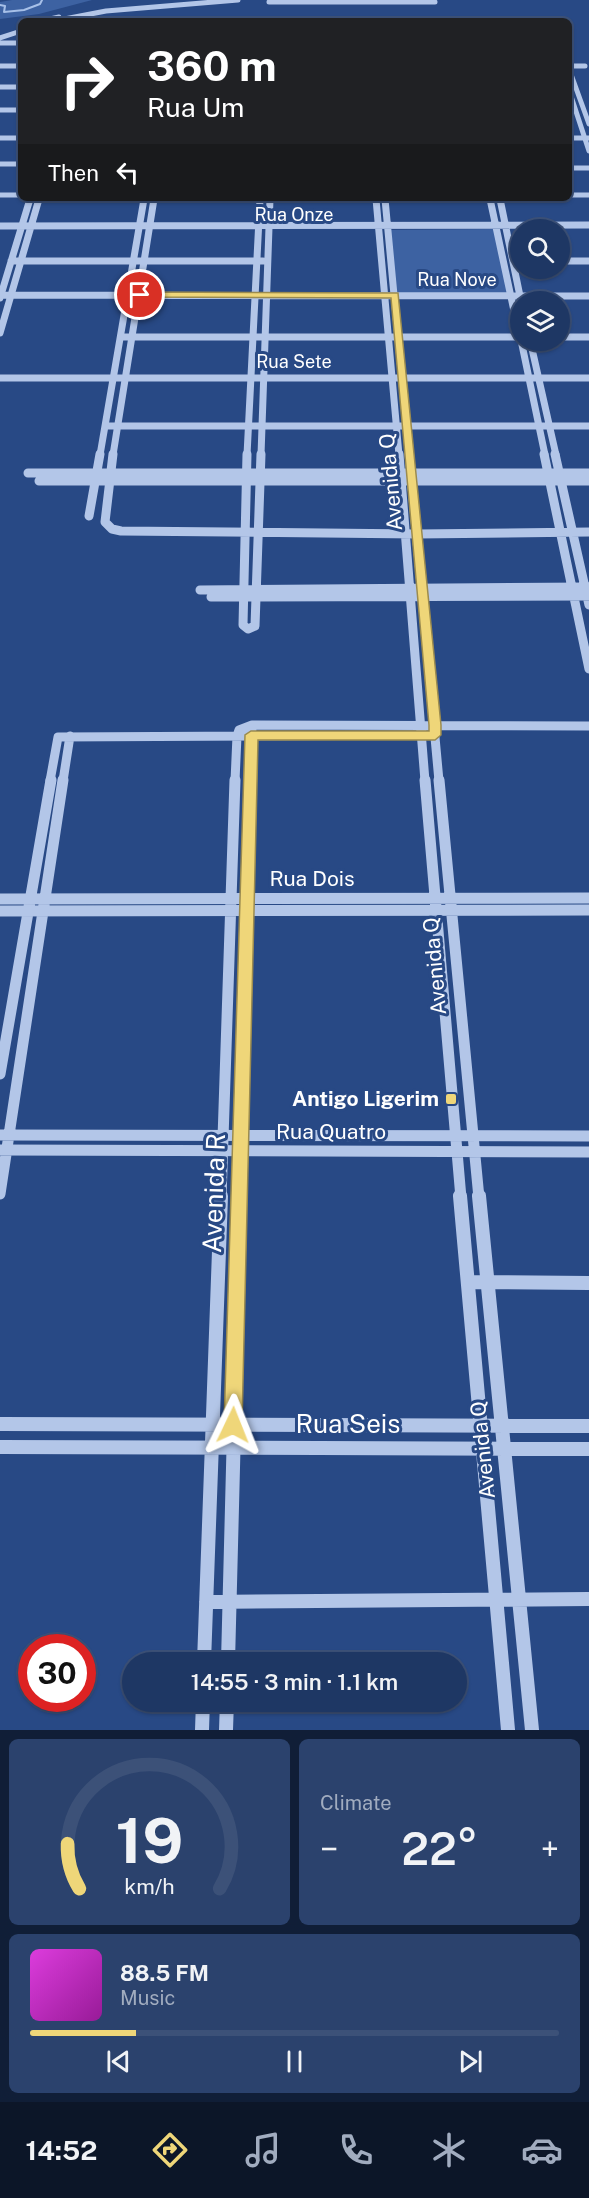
<!DOCTYPE html>
<html lang="en">
<head>
<meta charset="utf-8">
<style>
	body { margin:0; font-family:"Public Sans",sans-serif; background:#2b426d; color:#f1f3f6; height:100vh; display:flex; flex-direction:column; font-size:22px; white-space:nowrap }
	* { box-sizing:border-box; margin:0 }
	p { font-size:20px; color:#a1acbf }
	.icon { flex:none; width:33px; height:33px; fill:none; stroke:currentColor; stroke-width:2; stroke-linecap:round; stroke-linejoin:round }
	.map { position:relative; height:1730px; overflow:hidden }
	.panel { display:flex; flex-direction:column; gap:9px; padding:9px; background:#101e37; flex:1 }
	.panel>* { flex:none }
	.guide { position:absolute; left:18px; top:18px; width:554px; height:183px; border-radius:9px; box-shadow:0 2px 4px #0004,0 0 0 2px #3c5178; background:#202124; color:#fff; overflow:hidden }
	.fabs { position:absolute; left:510px; top:219px; display:grid; gap:12px }
	.fabs a { display:grid; place-items:center; width:60px; height:60px; border-radius:50%; background:#1e3764; box-shadow:0 2px 4px #0004,0 0 0 2px #3c5178; font-size:30px }
	.speed { position:absolute; left:18px; top:1634px; display:flex; gap:12px; font-size:30px; font-weight:700; text-align:center }
	.speed>* { display:grid; place-content:center; width:78px; height:78px; border-radius:50%; background:#1e3764; box-shadow:0 2px 4px #0004,0 0 0 2px #3c5178; line-height:1 }
	.speed .limit { border:9px solid #d22; background:#fff; color:#111 }
	.pin { position:absolute; display:grid; place-items:center; width:51px; height:51px; color:#fff; margin:-26px; border:3px solid #fff; border-radius:50%; box-shadow:0 2px 6px #0007 }
	.me { position:absolute; width:66px; margin:-33px; rotate:2deg; stroke-linejoin:round; filter:drop-shadow(0 0 4px #0008) }
	.turn { display:flex; align-items:center; gap:21px; height:126px; padding:0 30px; font-size:27px }
	.turn .icon { width:78px; height:78px; stroke-width:2.5 }
	.turn b { display:block; font-size:42px; line-height:51px }
	.then { display:flex; align-items:center; height:57px; padding:0 30px; background:#0003; gap:12px; font-size:22px }
	.big { font-size:45px; font-weight:600; line-height:1.1 }
	.panel .card { flex:1; display:flex; flex-direction:column; justify-content:center; gap:9px; min-width:0; padding:0 21px; border-radius:9px; background:#2b426d }
	.panel .dial { align-items:center; gap:0 }
	.dial svg { height:156px; overflow:visible; fill:none; stroke:#3c5178; stroke-width:7; stroke-linecap:round; text-anchor:middle }
	.dial text { fill:#f1f3f6; stroke:none }
	.song { display:flex; align-items:center; gap:18px }
	.cover { width:72px; height:72px; border-radius:9px; background:linear-gradient(135deg,hsl(300 70% 55%),hsl(300 70% 35%)) }
	.played { height:6px; border-radius:3px; background:linear-gradient(90deg,#efd679 20%,#3c5178 20%) }
	.keys { display:flex; justify-content:space-around; direction:ltr }
	.heat { display:flex; justify-content:space-between; align-items:center; font-size:33px; direction:ltr }
	.panel .tiles { flex:1; display:grid; gap:9px; grid-template-columns:1fr 1fr }
	.card:last-child { grid-column:span 2 }
	.trip { position:absolute; left:122px; top:1652px; width:345px; height:60px; border-radius:30px; background:#1e3764; box-shadow:0 2px 4px #0004,0 0 0 2px #3c5178; font-weight:600; line-height:60px; text-align:center }
	.tab-bar { display:flex; height:96px; justify-content:space-around; align-items:center; background:#0c1628; color:#a1acbf }
	.tab-bar .icon { width:42px; height:42px }
	.tab-bar .current { color:#efd679 }
	.tab-bar b { font-size:27px; color:#f1f3f6 }
	.map>svg:first-child { display:block }
	.green { fill:#3d62a2 }
	.lines { fill:none; stroke-linecap:round; stroke-linejoin:round }
	.stream { stroke:#a7c0e8; stroke-width:2 }
	.minor-far4 { stroke:#b3c6e8; stroke-width:5 }
	.minor-far3 { stroke:#b3c6e8; stroke-width:7 }
	.minor-far2 { stroke:#b3c6e8; stroke-width:9 }
	.minor-far1 { stroke:#b3c6e8; stroke-width:11 }
	.minor { stroke:#b3c6e8; stroke-width:14 }
	.route { fill:#efd679; stroke:#9b8b4f; stroke-width:1.5 }
	.poi-dot { fill:#efd679; stroke:#284985; stroke-width:2 }
	.labels { text-anchor:middle; stroke-width:6; stroke-linejoin:round; paint-order:stroke }
	.far-street-label { font-size:18px; fill:#fff; stroke:#284985 }
	.street-label { font-size:21px; fill:#fff; stroke:#284985 }
	.poi-label { font-size:21px; font-weight:bold; fill:#fff; stroke:#284985; text-anchor:end }
	.near-street-label { font-size:26px; fill:#fff; stroke:#284985 }
</style>
</head>
<body>
<div class="map">
<svg width="589" height="1730" viewBox="0 0 589 1730">
	<rect width="100%" height="100%" fill="#284985"/>
	<path class="green" d="M12 0H92L39 14 0 19V2Z
		M496 229 510 295 396 294 390 230Z"/>
	<g class="lines">
		<path class="stream" d="M0 5 5 6 4 12 24 10 40 4 42 0"/>
		<path class="minor-far4" d="M269 2H435
			M82 20H476
			M41 21 59 17
			M54 21 106 11 238 0
			M0 38 21 31
			M0 43H21
			M0 66H21
			M568 66 589 124
			M568 66H585
			M0 87H21
			M568 87 589 151
			M0 110H21
			M0 138H21
			M568 138H589
			M0 164H21
			M568 168H589
			M0 195H21
			M568 195H589
			M29 200 30 198
			M38 200 39 198"/>
		<path class="minor-far3" d="M376 199 399 455
			M385 199 409 455
			M490 199 520 339
			M500 199 521 301
			M0 226 589 225
			M11 261H263
			M560 261H589
			M0 295 589 296
			M0 298 30 199
			M0 333 39 199
			M121 337H520
			M560 337H589
			M521 340 545 455
			M530 340 556 455
			M0 378H589
			M105 426H589
			M100 455 144 199
			M113 455 154 199
			M247 455 260 199
			M261 455 270 199"/>
		<path class="minor-far2" d="M113 454 105 522 112 529 121 531 417 534 589 532
			M247 454 243 625 248 629 255 626 261 454
			M399 454 425 781
			M409 454 439 781
			M544 454 589 669
			M555 454 589 605
			M28 473H589
			M39 481H589
			M89 516 100 454
			M200 590 589 587
			M211 597 589 596
			M50 781 58 737 426 735
			M63 781 70 736
			M235 781 237 736 239 730 252 725 589 726
			M251 781 252 725"/>
		<path class="minor-far1" d="M425 780 461 1198
			M439 780 479 1198
			M0 899 589 898
			M0 911 589 910
			M0 1074 51 780
			M0 1135 589 1136
			M0 1150 589 1152
			M0 1194 63 780
			M221 1198 235 780
			M240 1198 251 780"/>
		<path class="minor" d="M460 1196 508 1730
			M479 1196 532 1730
			M468 1282 589 1283
			M0 1424 589 1426
			M0 1447 589 1449
			M206 1602 589 1599
			M204 1662 221 1196
			M228 1662 240 1196
			M202 1730 203 1701
			M226 1730 227 1701"/>
	</g>
	<path class="route" d="M140 292 398 293 441 725V735L435 740H258L242 1425 239 1431 233 1434 226 1431 224 1425 245 735 251 731H429V725L391 298 136 297 135 295Z"/>
	<rect class="poi-dot" x="445" y="1093" width="12" height="12" rx="3"/>
	<g class="labels">
		<g class="far-street-label">
			<text x="294" y="221">Rua Onze</text>
			<text x="457" y="286">Rua Nove</text>
			<text x="294" y="368">Rua Sete</text>
		</g>
		<g class="street-label">
			<text transform="translate(391 482) rotate(-95)" y="7">Avenida Q</text>
			<text x="312" y="886">Rua Dois</text>
			<text transform="translate(435 966) rotate(-95)" y="7">Avenida Q</text>
			<text x="331" y="1139">Rua Quatro</text>
			<text transform="translate(483 1450) rotate(-96)" y="7">Avenida Q</text>
		</g>
		<g class="poi-label">
			<text x="439" y="1106">Antigo Ligerim</text>
		</g>
		<g class="near-street-label">
			<text transform="translate(214 1193) rotate(-88)" y="9">Avenida R</text>
			<text x="348" y="1433">Rua Seis</text>
		</g>
	</g>
</svg>
<div class="fabs">
<a><svg class="icon" aria-label="search" viewBox="0 0 24 24"><circle cx="10" cy="10" r="6"/><path d="M15 15l6 6"/></svg></a>
<a><svg class="icon" aria-label="layers" viewBox="0 0 24 24"><path d="M12 4l9 5-9 5-9-5zM3 14l9 5 9-5"/></svg></a>
</div>
<div class="speed"><div class="limit">30</div></div>
<div class="pin" style="left:140px;top:295px;background:#d93025"><svg class="icon" aria-label="arrive" viewBox="0 0 24 24"><path d="M6 21V4h12l-3 4 3 4H6"/></svg></div>
<svg class="me" style="left:233px;top:1425px" viewBox="-20 -20 40 40"><path d="M0-17L14 15 0 8-14 15z" fill="#efd679" stroke="#fff" stroke-width="4"/></svg>
<div class="trip">14:55 · 3 min · 1.1 km</div>
<div class="guide">
<div class="turn"><svg class="icon" aria-label="right" viewBox="0 0 24 24"><path d="M7 20v-9h11M14 6l5 5-5 5"/></svg><div><b>360 m</b>Rua Um</div></div>
<div class="then">Then<svg class="icon" aria-label="left" viewBox="0 0 24 24"><path d="M17 20v-9H6M10 6l-5 5 5 5"/></svg></div>
</div>
</div>
<section class="panel">
<div class="tiles">
<div class="card dial"><svg viewBox="0 0 100 80">
<path d="M14 69A42 42 0 1 1 86 69"/>
<path d="M14 69A42 42 0 0 1 8 46" stroke="#efd679"/>
<text x="50" y="56" font-size="32" font-weight="700">19</text>
<text x="50" y="72" font-size="11">km/h</text>
</svg></div>
<div class="card"><p>Climate</p>
<div class="heat"><a>−</a><b class="big">22°</b><a>+</a></div>
</div>
<div class="card">
<div class="song"><i class="cover"></i><div><b>88.5 FM</b><p>Music</p></div></div>
<div class="played"></div>
<div class="keys"><svg class="icon" aria-label="previous" viewBox="0 0 24 24"><path d="M18 5L8 12l10 7zM5 5v14"/></svg><svg class="icon" aria-label="pause" viewBox="0 0 24 24"><path d="M8 5v14M16 5v14"/></svg><svg class="icon" aria-label="next" viewBox="0 0 24 24"><path d="M6 5l10 7-10 7zM19 5v14"/></svg></div>
</div>
</div>
</section>
<nav class="tab-bar">
<b>14:52</b>
<svg class="icon current" aria-label="directions" viewBox="0 0 24 24"><path d="M12 3l9 9-9 9-9-9zM9 14v-3h6M13 9l2 2-2 2"/></svg>
<svg class="icon" aria-label="music" viewBox="0 0 24 24"><path d="M9 18V5l10-2v13"/><circle cx="6" cy="18" r="3"/><circle cx="16" cy="16" r="3"/></svg>
<svg class="icon" aria-label="phone" viewBox="0 0 24 24"><path d="M5 4h4l2 5-3 2q2 4 5 5l2-3 5 2v4C11 20 4 13 5 4z"/></svg>
<svg class="icon" aria-label="climate" viewBox="0 0 24 24"><path d="M12 3v18M4 7l16 10M4 17L20 7"/></svg>
<svg class="icon" aria-label="car" viewBox="0 0 24 24"><path d="M5 17H2v-5l4-1 3-4h7l3 4 3 1v5h-3M9 17h6M6 11h13"/><circle cx="7" cy="17" r="2"/><circle cx="17" cy="17" r="2"/></svg>
</nav>
</body>
</html>
